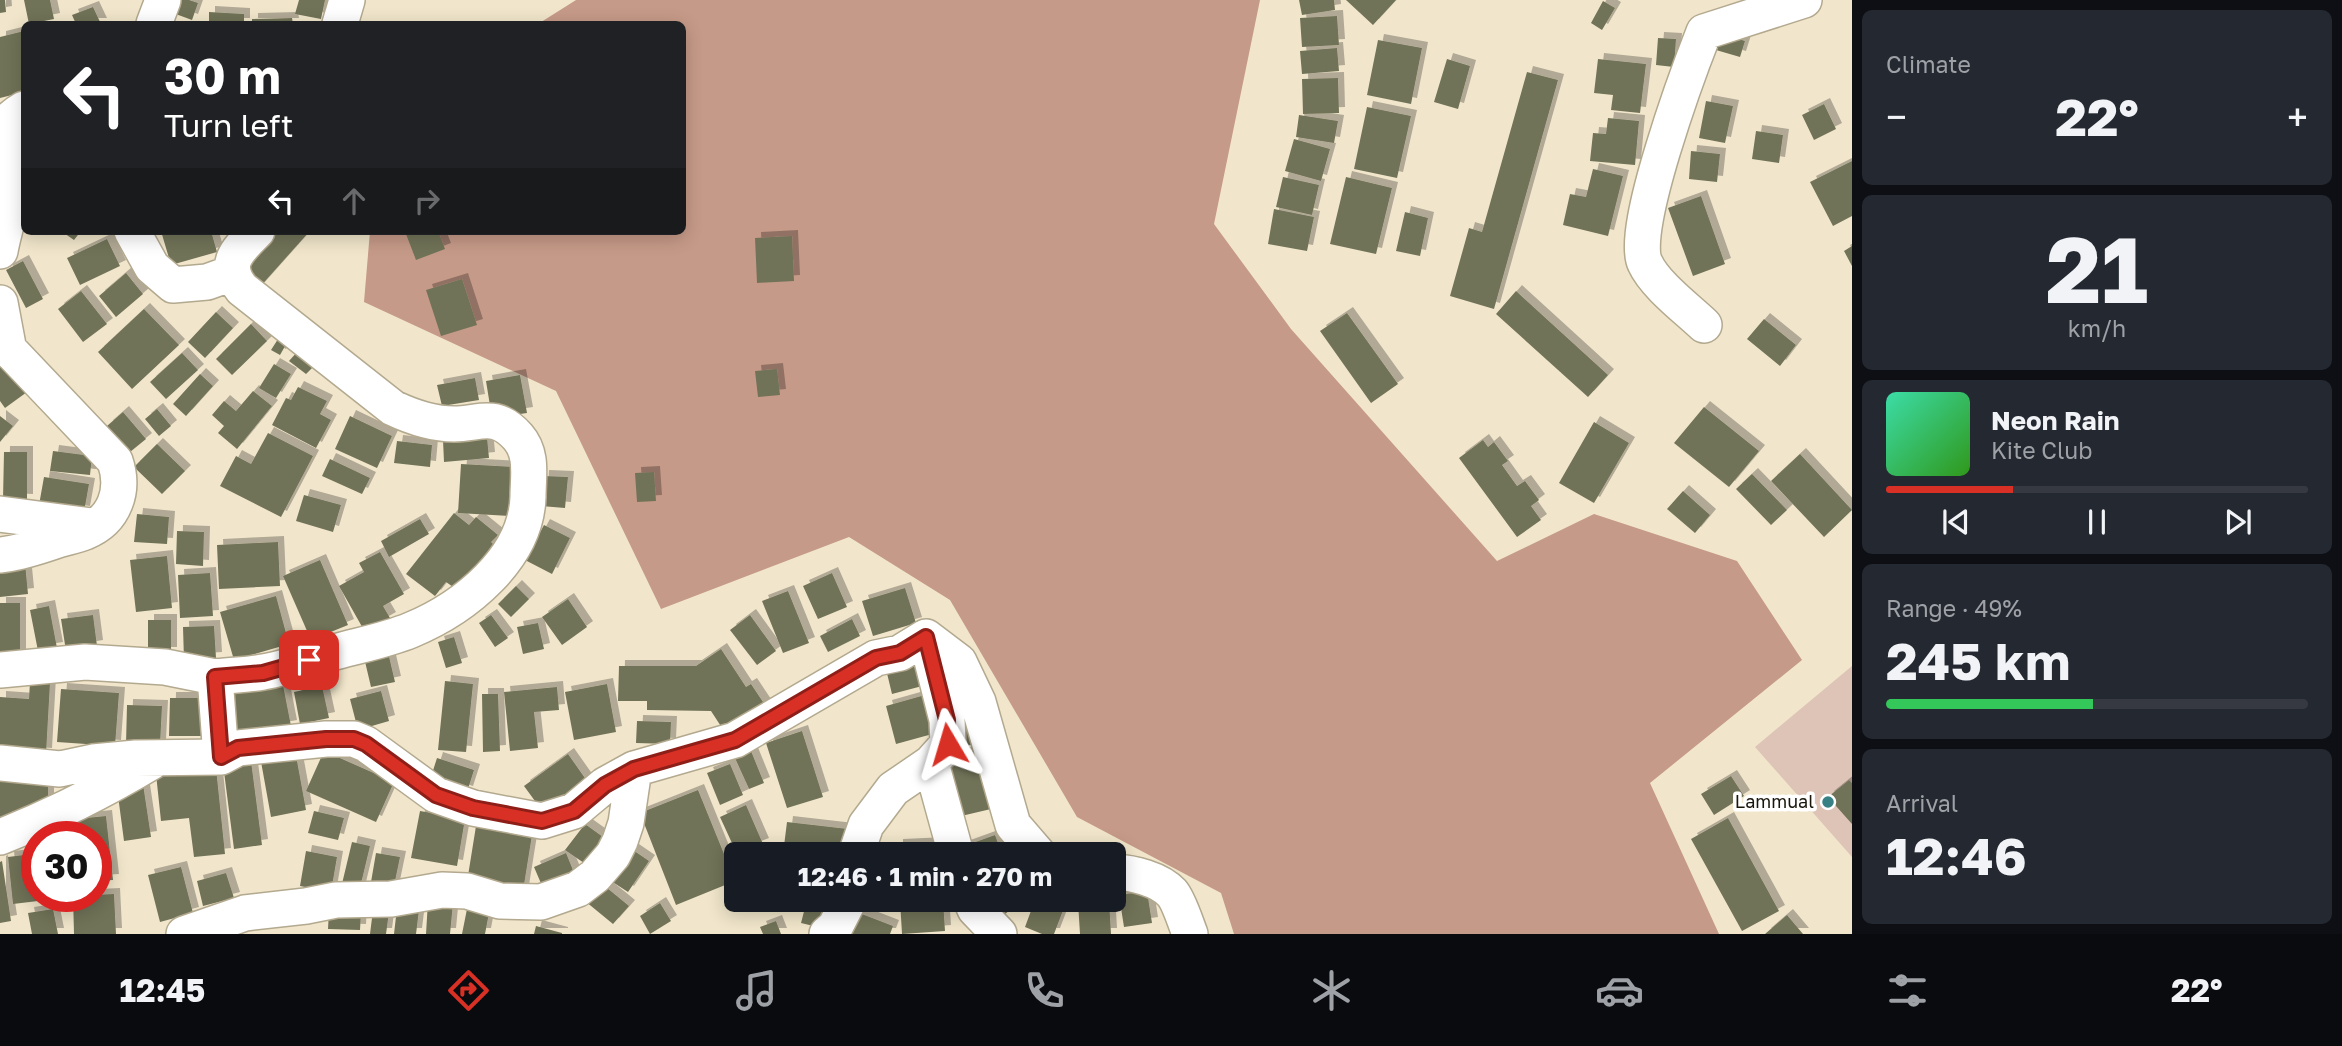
<!DOCTYPE html>
<html lang="en">
<head>
<meta charset="utf-8">
<style>
	body { margin:0; font-family:"Golos Text",sans-serif; background:#242831; color:#f1f3f6; height:100vh; display:flex; flex-direction:column; font-size:26px; white-space:nowrap }
	* { box-sizing:border-box; margin:0 }
	p { font-size:23px; color:#9ea1a6 }
	.icon { flex:none; width:38px; height:38px; fill:none; stroke:currentColor; stroke-width:2; stroke-linecap:round; stroke-linejoin:round }
	.map { position:relative; flex:1; overflow:hidden }
	.side { display:flex; flex-direction:column; gap:10px; padding:10px; background:#0d0f14; width:490px }
	.side>* { flex:none }
	.banner { position:absolute; left:21px; top:21px; width:665px; height:214px; border-radius:10px; box-shadow:0 4px 18px #0003; background:#202124; color:#fff; overflow:hidden }
	.speed { position:absolute; left:21px; top:821px; display:flex; gap:14px; font-size:35px; font-weight:700; text-align:center }
	.speed>* { display:grid; place-content:center; width:91px; height:91px; border-radius:50%; background:#171b24; box-shadow:0 4px 18px #0003; line-height:1 }
	.speed .limit { border:10px solid #d22; background:#fff; color:#111 }
	.pin { position:absolute; display:grid; place-items:center; width:60px; height:60px; color:#fff; margin:-30px; border-radius:14px; box-shadow:0 4px 10px #0006 }
	.me { position:absolute; width:77px; margin:-38px; rotate:353deg; stroke-linejoin:round; filter:drop-shadow(0 0 5px #0008) }
	.turn { display:flex; align-items:center; gap:24px; height:147px; padding:0 28px; font-size:32px }
	.turn .icon { width:91px; height:91px; stroke-width:2.5 }
	.turn b { display:block; font-size:49px; line-height:60px }
	.lanes { display:flex; align-items:center; height:66px; padding:0 28px; background:#0003; justify-content:center; gap:35px; direction:ltr }
	.lanes .off { opacity:.35 }
	.big { font-size:52px; font-weight:700; line-height:1.1 }
	.side .widget { flex:1; display:flex; flex-direction:column; justify-content:center; gap:10px; min-width:0; padding:0 24px; border-radius:10px; background:#242831 }
	.side .dial { align-items:center; gap:0 }
	.dial b { font-size:91px; line-height:1 }
	.song { display:flex; align-items:center; gap:21px }
	.cover { width:84px; height:84px; border-radius:10px; background:linear-gradient(135deg,hsl(160 70% 55%),hsl(110 70% 35%)) }
	.played { height:7px; border-radius:4px; background:linear-gradient(90deg,#d93025 30%,#363941 30%) }
	.keys { display:flex; justify-content:space-around; direction:ltr }
	.heat { display:flex; justify-content:space-between; align-items:center; font-size:38px; direction:ltr }
	.charge { height:10px; border-radius:5px; background:linear-gradient(90deg,#34c759 49%,#363941 0) }
	.trip { position:absolute; left:724px; top:842px; width:402px; height:70px; border-radius:10px; background:#171b24; box-shadow:0 4px 18px #0003; font-weight:700; line-height:70px; text-align:center }
	.tabs { display:flex; height:112px; justify-content:space-around; align-items:center; background:#090b0e; color:#9ea1a6 }
	.tabs .icon { width:49px; height:49px }
	.tabs .selected { color:#d93025 }
	.tabs b { font-size:32px; color:#f1f3f6 }
	main { display:flex; flex:1; min-height:0 }
	.map>svg:first-child { display:block }
	.green { fill:#dec3b7 }
	.forest { fill:#c69a88 }
	.building { fill:#717359; filter:url(#shadow) }
	.lines { fill:none; stroke-linecap:round; stroke-linejoin:round }
	.minor-casing { stroke:#b3a98f; stroke-width:38 }
	.minor { stroke:#fff; stroke-width:35 }
	.route-casing { stroke:#8d1f18; stroke-width:18 }
	.route { stroke:#d93025; stroke-width:12 }
	.poi-dot { fill:#378084; stroke:#fff; stroke-width:2.5 }
	.labels { text-anchor:middle; stroke-width:7; stroke-linejoin:round; paint-order:stroke }
	.poi-label { font-size:18px; fill:#1a160c; stroke:#fff; text-anchor:end }
</style>
</head>
<body>
<main>
<div class="map">
<svg width="1852" height="934" viewBox="0 0 1852 934">
	<defs>
		<filter id="shadow"><feDropShadow dx="6" dy="-6" stdDeviation="0" flood-color="#0004"/></filter>
	</defs>
	<rect width="100%" height="100%" fill="#f1e6cb"/>
	<path class="green" d="M1852 666V857L1755 747Z"/>
	<path class="forest" d="M576 0H1260L1214 224 1291 329 1497 561 1594 514 1737 561 1802 660 1650 783 1719 934H1234L1221 893 1077 817 950 600 849 537 661 609 556 391 364 302 370 231H682V24H538Z"/>
	<path class="building" d="M0 0H5L6 12 0 13Z
		M24 0H50L54 19 29 24Z
		M178 0H189L198 3 192 20 173 13Z
		M299 0H325L321 19 295 14Z
		M1299 0H1334L1335 10 1302 15Z
		M1346 0H1396L1373 25Z
		M1603 1 1615 8 1602 30 1591 23Z
		M93 7 101 24H76L72 15Z
		M209 12 244 14V24H209Z
		M1337 16 1339 45 1302 47 1300 18Z
		M292 18 293 24H252V19Z
		M24 31V92L0 98V37Z
		M1722 34 1745 41 1740 57 1716 50Z
		M1658 38 1676 39 1674 67 1656 65Z
		M1378 40 1422 48 1411 104 1367 95Z
		M1337 48 1339 71 1302 74 1300 51Z
		M1447 59 1470 66 1458 109 1434 102Z
		M1598 59 1646 64 1640 113 1611 110 1613 95 1594 93Z
		M1527 72 1558 80 1494 309 1450 296 1469 228 1482 232Z
		M1338 78 1339 113 1303 114 1302 79Z
		M1706 101 1733 106 1725 143 1699 138Z
		M1824 104 1836 129 1814 140 1802 115Z
		M1367 107 1411 116 1397 178 1354 169Z
		M1299 115 1338 121 1334 143 1296 137Z
		M1608 118 1639 121 1635 165 1590 161 1593 133 1606 134Z
		M1756 131 1783 135 1779 163 1752 159Z
		M1294 139 1330 149 1321 181 1285 171Z
		M1691 151 1720 154 1717 182 1689 179Z
		M1852 161V216L1833 226 1810 182Z
		M1593 169 1623 176 1608 236 1563 225 1570 194 1586 197Z
		M1283 177 1319 185 1312 215 1276 207Z
		M1346 177 1392 188 1376 254 1330 244Z
		M1701 196 1725 264 1693 276 1668 208Z
		M1274 209 1314 217 1307 251 1268 244Z
		M1405 212 1428 218 1420 256 1396 251Z
		M61 231H81L74 240Z
		M161 231H211L217 252 171 265Z
		M266 231 308 233 258 289 233 267Z
		M415 231H438L445 249 416 260 406 234Z
		M792 236 794 281 757 283 755 238Z
		M107 239 120 266 80 285 67 258Z
		M1852 246V266L1844 251Z
		M23 261 43 299 26 308 6 270Z
		M126 273 143 294 116 317 99 296Z
		M462 279 477 325 441 336 426 290Z
		M81 291 107 324 83 342 58 309Z
		M1516 291 1608 375 1588 397 1496 314Z
		M144 309 179 345 132 389 98 352Z
		M216 312 233 328 205 358 188 342Z
		M1347 313 1398 384 1371 403 1320 331Z
		M1764 319 1796 345 1780 366 1747 339Z
		M251 324 267 341 232 375 216 359Z
		M280 336 288 341 280 355 271 350Z
		M298 351 315 365 306 374 289 361Z
		M182 353 198 370 166 399 150 382Z
		M5 362 27 392 5 408 0 401V366Z
		M274 364 291 374 276 398 259 388Z
		M777 369 780 395 758 397 755 371Z
		M200 374 213 386 186 416 173 404Z
		M520 375 527 413 492 418 486 381Z
		M475 378 479 400 442 406 437 385Z
		M298 387 327 401 320 414 331 420 316 448 272 425 286 398 291 400Z
		M253 391 272 406 237 449 218 433 224 426 212 415 224 401 236 411Z
		M1704 407 1759 451 1729 487 1674 443Z
		M157 409 171 426 159 436 145 419Z
		M123 412 146 439 130 452 107 426Z
		M0 416 13 426 0 442Z
		M350 416 392 436 377 468 335 449Z
		M1594 422 1629 443 1594 503 1559 483Z
		M486 427 489 458 444 462 443 440Z
		M268 433 313 456 281 517 220 486 236 456 251 464Z
		M1483 440 1488 447 1494 442 1508 461 1502 465 1517 486 1525 481 1539 500 1531 506 1541 520 1517 537 1459 458Z
		M397 441 432 445 430 467 394 463Z
		M157 444 185 471 162 494 134 467Z
		M53 451 92 456 90 475 50 471Z
		M4 452H27V500L3 499Z
		M1800 454 1852 510 1824 537 1771 481Z
		M330 459 370 478 362 494 322 476Z
		M461 464 514 467 512 516 458 513Z
		M654 472 656 501 637 502 635 473Z
		M1752 474 1787 510 1771 525 1736 489Z
		M543 476 568 477 565 508 541 506Z
		M44 477 89 484 84 512 39 505Z
		M1683 491 1710 515 1695 533 1667 509Z
		M304 495 341 505 333 532 296 521Z
		M454 513 469 525 476 517 498 535 491 542 495 546 459 591 446 582 435 596 406 574Z
		M137 514 169 517 167 544 134 542Z
		M420 519 429 534 389 557 381 541Z
		M544 525 570 538 552 574 525 560Z
		M177 531 204 532 203 566 176 564Z
		M278 542 280 586 219 589 217 545Z
		M380 552 404 594 383 606 390 618 365 632 339 586 364 572 359 563Z
		M167 556 172 608 136 612 130 560Z
		M320 560 348 625 311 640 283 576Z
		M25 563 28 594 0 597V566Z
		M210 573 213 616 180 618 178 575Z
		M832 573 847 607 818 619 803 586Z
		M516 586 529 599 511 617 498 604Z
		M905 588 916 623 873 636 862 601Z
		M788 591 809 643 783 653 762 601Z
		M276 596 289 644 234 660 220 612Z
		M568 599 587 627 562 645 542 617Z
		M0 603H20V656H0Z
		M49 606 57 648 38 651 30 610Z
		M93 615 97 646 66 651 61 619Z
		M491 615 508 638 495 647 479 623Z
		M750 615 776 651 757 665 730 630Z
		M852 619 860 636 828 652 820 636Z
		M148 620H171V653H148Z
		M538 623 544 649 523 654 517 627Z
		M214 626 216 658 184 660 183 627Z
		M454 637 462 663 446 668 438 642Z
		M387 648 395 682 371 687 363 653Z
		M721 649 746 687 751 684 767 708 726 734 711 711 647 710V701H618L619 666H696Z
		M918 653 926 685 892 694 884 661Z
		M445 681 473 684 466 752 438 750Z
		M30 682 50 683 46 754 0 751V697L29 699Z
		M607 684 616 732 574 740 565 692Z
		M283 685 291 726 234 736 226 696Z
		M322 686 329 718 300 724 294 692Z
		M557 687 559 710 534 712 538 748 510 751 504 692Z
		M61 689 119 693 115 746 57 742Z
		M381 691 389 721 358 730 350 699Z
		M482 694H498L500 751 483 752Z
		M925 695 936 733 896 744 886 706Z
		M170 698H204L203 736H169Z
		M127 705 162 706 160 745 126 744Z
		M967 714 974 744 962 747 954 717Z
		M637 721 671 722 670 744 636 743Z
		M802 731 823 797 787 808 766 743Z
		M295 750 306 810 271 817 260 756Z
		M976 750 991 809 957 817 942 759Z
		M324 751 394 782 376 822 306 791Z
		M751 751 764 783 749 789 735 758Z
		M568 754 587 781 543 812 524 786Z
		M437 758 474 770 467 792 430 780Z
		M251 761 262 845 234 849 223 764Z
		M730 764 743 795 720 805 707 773Z
		M216 768 225 854 194 857 189 818 161 821 156 774Z
		M1731 776 1744 796 1714 815 1701 794Z
		M1849 780 1852 783V824L1828 797Z
		M0 782H48V811H12V826H0Z
		M143 784 151 837 124 841 117 788Z
		M698 790 735 881 676 905 640 813Z
		M746 805 763 844 737 854 720 817Z
		M314 811 344 818 338 840 308 833Z
		M420 811 465 819 457 866 411 858Z
		M106 816 113 880 96 881V836H69L67 820Z
		M1728 818 1779 911 1742 931 1691 839Z
		M787 822 848 829 845 854H783Z
		M585 824 603 837 584 863 565 850Z
		M476 826 532 835 523 891 467 882Z
		M995 835 1002 854H962L959 848Z
		M352 842 370 846 359 892 341 888Z
		M940 843 941 854H897V845Z
		M630 848 649 861 628 892 608 879Z
		M306 851 337 857 331 892 300 886Z
		M376 853 400 857 394 886 371 882Z
		M566 853 575 875 543 888 534 867Z
		M32 854 38 901 13 904 8 857Z
		M2 861 11 921 0 923V862Z
		M181 867 193 913 160 922 148 875Z
		M226 873 234 898 203 906 197 881Z
		M601 883 629 906 613 924 585 901Z
		M1147 891 1152 923 1124 927 1119 895Z
		M114 894 116 934H74L73 896Z
		M398 899 420 902 416 934H394Z
		M807 900H833L826 929 801 923Z
		M900 900H943L945 931 902 934Z
		M985 900H1022L998 920Z
		M1035 900H1067L1054 934H1042L1025 927Z
		M1109 900 1111 934H1080L1078 902Z
		M428 901 453 903 450 934H426Z
		M660 903 671 921 650 934 640 916Z
		M53 909 58 934H32L28 913Z
		M467 909 489 913 485 934H462Z
		M329 910 361 912 360 930 328 929Z
		M373 910 389 912 386 934H370Z
		M854 911 893 926 890 934H846Z
		M1787 915 1803 934H1765Z
		M776 921 781 934H763L760 927Z
		M536 926 562 933V934H534Z"/>
	<g class="lines">
		<g class="minor-casing">
			<path id="minor" d="M154 24 163 0
				M340 24 347 0
				M132 231 152 267 173 285 207 282 232 273
				M0 251C3 233 10 216 10 198 9 181 1 140 5 127 8 119 17 113 24 109
				M0 303 9 351
				M1704 325C1686 308 1655 285 1645 263 1629 231 1689 70 1704 32L1804 0
				M0 340 115 461C125 490 115 520 85 532 76 536 67 537 58 540 39 546 21 553 0 555
				M0 514 92 526
				M926 637 947 720 948 744 931 763 956 854
				M0 670 85 662 165 667 215 677
				M221 757 215 677C231 675 248 675 263 672 287 668 311 659 335 652 360 645 387 640 411 630 464 608 526 559 528 497 528 476 533 454 518 437 495 411 480 424 454 424 433 424 412 417 393 408L242 289C221 264 238 250 257 231
				M0 763 60 769 93 762 136 758 221 757 238 748 326 739H354L366 744 436 795 473 808 542 821 574 811 605 785 634 769 735 740 876 658 900 653 926 637 959 662 978 702 1013 825 1038 854
				M0 837C53 816 103 791 153 761
				M856 854 866 825 893 789 931 763
				M1115 872C1133 873 1159 879 1172 893 1179 901 1186 924 1190 934
				M971 900 975 909 999 934
				M184 934 245 913 306 906 336 900 391 899 442 890 467 891 500 901 541 902 578 889 595 876 613 855 620 841 626 823 634 769
				M827 934 835 927 849 900"/>
		</g>
		<use href="#minor" class="minor"/>
	</g>
	<g class="lines">
		<g class="route-casing">
			<path id="route" d="M309 660 263 673 215 677 221 757 238 748 326 739H354L366 744 436 795 473 808 542 821 574 811 605 785 634 769 735 740 876 658 900 653 926 637 947 720 948 744"/>
		</g>
		<use href="#route" class="route"/>
	</g>
	<circle class="poi-dot" cx="1828" cy="802" r="7"/>
	<g class="labels">
		<g class="poi-label">
			<text x="1814" y="808">Lammual</text>
		</g>
	</g>
</svg>
<div class="speed"><div class="limit">30</div></div>
<div class="pin" style="left:309px;top:660px;background:#d93025"><svg class="icon" aria-label="arrive" viewBox="0 0 24 24"><path d="M6 21V4h12l-3 4 3 4H6"/></svg></div>
<svg class="me" style="left:948px;top:744px" viewBox="-20 -20 40 40"><path d="M0-17L14 15 0 8-14 15z" fill="#d93025" stroke="#fff" stroke-width="4"/></svg>
<div class="trip">12:46 · 1 min · 270 m</div>
<div class="banner">
<div class="turn"><svg class="icon" aria-label="left" viewBox="0 0 24 24"><path d="M17 20v-9H6M10 6l-5 5 5 5"/></svg><div><b>30 m</b>Turn left</div></div>
<div class="lanes"><svg class="icon" aria-label="left" viewBox="0 0 24 24"><path d="M17 20v-9H6M10 6l-5 5 5 5"/></svg><svg class="icon off" aria-label="ahead" viewBox="0 0 24 24"><path d="M12 20V5M6 11l6-6 6 6"/></svg><svg class="icon off" aria-label="right" viewBox="0 0 24 24"><path d="M7 20v-9h11M14 6l5 5-5 5"/></svg></div>
</div>
</div>
<section class="side">
<div class="widget"><p>Climate</p>
<div class="heat"><a>−</a><b class="big">22°</b><a>+</a></div>
</div>
<div class="widget dial"><b>21</b><p>km/h</p></div>
<div class="widget">
<div class="song"><i class="cover"></i><div><b>Neon Rain</b><p>Kite Club</p></div></div>
<div class="played"></div>
<div class="keys"><svg class="icon" aria-label="previous" viewBox="0 0 24 24"><path d="M18 5L8 12l10 7zM5 5v14"/></svg><svg class="icon" aria-label="pause" viewBox="0 0 24 24"><path d="M8 5v14M16 5v14"/></svg><svg class="icon" aria-label="next" viewBox="0 0 24 24"><path d="M6 5l10 7-10 7zM19 5v14"/></svg></div>
</div>
<div class="widget"><p>Range · 49%</p><b class="big">245 km</b><div class="charge"></div></div>
<div class="widget"><p>Arrival</p><b class="big">12:46</b></div>
</section>
</main>
<nav class="tabs">
<b>12:45</b>
<svg class="icon selected" aria-label="directions" viewBox="0 0 24 24"><path d="M12 3l9 9-9 9-9-9zM9 14v-3h6M13 9l2 2-2 2"/></svg>
<svg class="icon" aria-label="music" viewBox="0 0 24 24"><path d="M9 18V5l10-2v13"/><circle cx="6" cy="18" r="3"/><circle cx="16" cy="16" r="3"/></svg>
<svg class="icon" aria-label="phone" viewBox="0 0 24 24"><path d="M5 4h4l2 5-3 2q2 4 5 5l2-3 5 2v4C11 20 4 13 5 4z"/></svg>
<svg class="icon" aria-label="climate" viewBox="0 0 24 24"><path d="M12 3v18M4 7l16 10M4 17L20 7"/></svg>
<svg class="icon" aria-label="car" viewBox="0 0 24 24"><path d="M5 17H2v-5l4-1 3-4h7l3 4 3 1v5h-3M9 17h6M6 11h13"/><circle cx="7" cy="17" r="2"/><circle cx="17" cy="17" r="2"/></svg>
<svg class="icon" aria-label="filters" viewBox="0 0 24 24"><path d="M4 7h16M4 17h16"/><circle cx="9" cy="7" r="2"/><circle cx="15" cy="17" r="2"/></svg>
<b>22°</b>
</nav>
</body>
</html>
